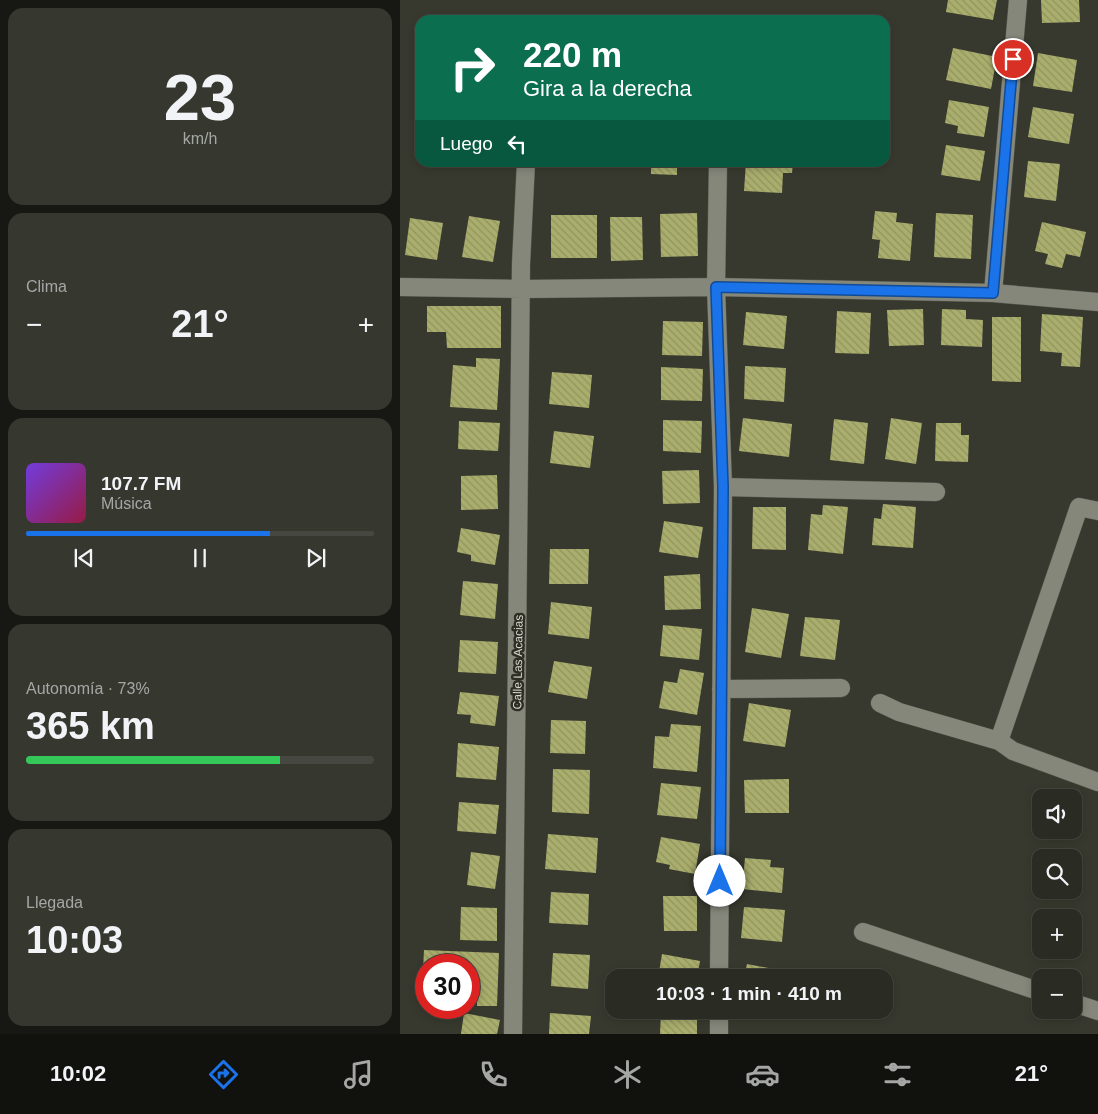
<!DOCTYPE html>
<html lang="es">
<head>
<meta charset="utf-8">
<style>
	body { margin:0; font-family:Arial,sans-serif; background:#36372f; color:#f1f3f6; height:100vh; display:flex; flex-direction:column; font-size:19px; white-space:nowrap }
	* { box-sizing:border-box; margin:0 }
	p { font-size:16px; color:#a5a7a5 }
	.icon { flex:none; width:28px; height:28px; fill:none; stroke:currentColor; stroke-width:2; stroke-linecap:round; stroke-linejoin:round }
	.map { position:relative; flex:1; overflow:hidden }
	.side { display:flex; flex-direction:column; gap:8px; padding:8px; background:#171813; width:400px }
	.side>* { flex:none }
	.guide { position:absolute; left:15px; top:15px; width:475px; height:152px; border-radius:15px; box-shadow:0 2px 8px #0003,0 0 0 1px #464740; background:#0b6e4f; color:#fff; overflow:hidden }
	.fabs { position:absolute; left:632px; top:789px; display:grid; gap:10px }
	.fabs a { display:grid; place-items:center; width:50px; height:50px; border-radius:10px; background:#2a2b22; box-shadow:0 2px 8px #0003,0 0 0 1px #464740; font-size:25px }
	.speed { position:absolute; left:15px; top:954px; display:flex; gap:10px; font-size:25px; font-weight:700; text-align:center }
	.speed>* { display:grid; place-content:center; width:65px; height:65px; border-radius:50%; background:#2a2b22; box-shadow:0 2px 8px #0003,0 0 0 1px #464740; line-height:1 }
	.speed .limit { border:8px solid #d22; background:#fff; color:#111 }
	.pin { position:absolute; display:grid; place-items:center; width:42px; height:42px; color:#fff; margin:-21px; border:2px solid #fff; border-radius:50%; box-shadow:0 1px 5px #0007 }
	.me { position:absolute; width:55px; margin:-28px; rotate:0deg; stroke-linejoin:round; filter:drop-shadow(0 0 4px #0008) }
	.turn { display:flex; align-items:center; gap:18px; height:105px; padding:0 25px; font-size:22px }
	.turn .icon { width:65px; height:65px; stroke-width:2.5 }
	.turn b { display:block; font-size:35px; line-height:42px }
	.then { display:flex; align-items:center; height:48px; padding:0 25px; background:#0003; gap:10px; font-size:19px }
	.big { font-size:38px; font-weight:700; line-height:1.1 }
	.side .widget { flex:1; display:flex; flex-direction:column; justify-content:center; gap:8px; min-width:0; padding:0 18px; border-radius:15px; background:#36372f }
	.side .dial { align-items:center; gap:0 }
	.dial b { font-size:65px; line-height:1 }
	.song { display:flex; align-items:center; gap:15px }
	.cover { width:60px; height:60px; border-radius:8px; background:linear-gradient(135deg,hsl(260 70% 55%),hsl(340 70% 35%)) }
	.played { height:5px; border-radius:2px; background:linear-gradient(90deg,#1a73e8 70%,#464740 70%) }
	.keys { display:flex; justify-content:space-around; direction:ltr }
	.heat { display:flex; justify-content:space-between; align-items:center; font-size:28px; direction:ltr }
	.charge { height:8px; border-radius:4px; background:linear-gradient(90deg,#34c759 73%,#464740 0) }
	.trip { position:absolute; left:205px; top:969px; width:288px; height:50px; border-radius:15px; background:#2a2b22; box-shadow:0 2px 8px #0003,0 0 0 1px #464740; font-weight:700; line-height:50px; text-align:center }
	.menu { display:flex; height:80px; justify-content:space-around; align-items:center; background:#11110e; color:#a5a7a5 }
	.menu .icon { width:35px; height:35px }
	.menu .selected { color:#1a73e8 }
	.menu b { font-size:22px; color:#f1f3f6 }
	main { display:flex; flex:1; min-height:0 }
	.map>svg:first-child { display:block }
	.building { fill:url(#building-back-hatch) }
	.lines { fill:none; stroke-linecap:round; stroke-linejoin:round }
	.street-casing { stroke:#56584e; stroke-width:19 }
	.street { stroke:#86877b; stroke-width:18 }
	.route-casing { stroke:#114b97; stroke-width:12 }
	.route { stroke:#1a73e8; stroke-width:9 }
	.labels { text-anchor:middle; stroke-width:5; stroke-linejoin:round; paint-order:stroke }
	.street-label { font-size:12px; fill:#d8d9d2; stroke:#2e2e24 }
</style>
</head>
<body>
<main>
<section class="side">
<div class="widget dial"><b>23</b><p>km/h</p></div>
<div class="widget"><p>Clima</p>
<div class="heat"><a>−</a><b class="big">21°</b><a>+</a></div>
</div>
<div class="widget">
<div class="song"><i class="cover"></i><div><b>107.7 FM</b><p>Música</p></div></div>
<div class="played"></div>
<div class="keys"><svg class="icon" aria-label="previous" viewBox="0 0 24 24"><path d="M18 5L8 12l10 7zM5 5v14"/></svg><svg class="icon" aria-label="pause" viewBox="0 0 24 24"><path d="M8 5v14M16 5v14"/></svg><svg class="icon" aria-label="next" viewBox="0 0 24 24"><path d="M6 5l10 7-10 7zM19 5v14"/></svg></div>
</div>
<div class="widget"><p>Autonomía · 73%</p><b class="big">365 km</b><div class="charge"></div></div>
<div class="widget"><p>Llegada</p><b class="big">10:03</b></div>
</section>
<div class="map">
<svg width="698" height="1034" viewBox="0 0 698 1034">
	<defs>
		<pattern id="building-back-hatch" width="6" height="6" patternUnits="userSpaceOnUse" patternTransform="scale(1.25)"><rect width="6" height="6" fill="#aaae6c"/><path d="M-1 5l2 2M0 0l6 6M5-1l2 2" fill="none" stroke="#909361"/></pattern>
	</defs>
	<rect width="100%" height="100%" fill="#38392e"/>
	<path class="building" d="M548 0H597L593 20 546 12Z
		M641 0H679L680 22 642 23Z
		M553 48 597 57 591 89 546 80Z
		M638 53 677 60 672 92 633 86Z
		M549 100 589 107 584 137 557 133 558 126 545 123Z
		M633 107 674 114 669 144 628 137Z
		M546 145 585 151 580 181 541 175Z
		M628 161 660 164 656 201 624 197Z
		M56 162H103L104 165 56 167Z
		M251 162H292V168H277V175L251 174Z
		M346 162H393L392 173H383L382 193 344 191Z
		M475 211 497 213 496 222 513 224 510 261 478 258 480 240 472 239Z
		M297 213 298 256 261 257 260 214Z
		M536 213 573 215 571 259 534 257Z
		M151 215H197V258H151Z
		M69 216 100 221 93 262 62 257Z
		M210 217H242L243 260 211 261Z
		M10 218 43 223 37 260 5 255Z
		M642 222 686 232 680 257 666 254 662 268 645 264 648 254 635 251Z
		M27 306H101V348H47L46 332H27Z
		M523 309 524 345 489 346 487 310Z
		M542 309 566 310V319L583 320 582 347 541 345Z
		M437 311 471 313 469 354 435 353Z
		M346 312 387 316 384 349 343 345Z
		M642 314 683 317 680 367 661 366 662 353 640 351Z
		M592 317H621V382L592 381Z
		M263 321 303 322 302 356 262 355Z
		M76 358 100 359 97 410 50 407 53 365 76 367Z
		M345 366 386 368 384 402 344 399Z
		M261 367 303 369 302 401 261 400Z
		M152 372 192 375 189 408 149 404Z
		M343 418 392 424 389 457 339 451Z
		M491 418 522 423 516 464 485 459Z
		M434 419 468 423 464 464 430 460Z
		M263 420 302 421 301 453 263 451Z
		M59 421 100 423 98 451 58 449Z
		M536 423H561V435H569L568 462 535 461Z
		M154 431 194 436 190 468 150 463Z
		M299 470 300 503 263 504 262 471Z
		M97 475 98 509 61 510V476Z
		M483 504 516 507 513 548 472 545 474 518 481 519Z
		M423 505 448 507 443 554 408 550 411 514 422 515Z
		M353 507H386V550L352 549Z
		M264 521 303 527 298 558 259 552Z
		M61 528 100 535 95 565 71 561V555L57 552Z
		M150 549H189L188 584H149Z
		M300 574 301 609 265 610 264 576Z
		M63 581 98 584 95 619 60 615Z
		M151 602 192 607 189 639 148 634Z
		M352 608 389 614 381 658 345 652Z
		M405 617 440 620 435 660 400 656Z
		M263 625 302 629 299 660 260 656Z
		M60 640 98 642 96 674 58 672Z
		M154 661 192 667 187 699 148 692Z
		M280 669 304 673 297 715 259 708 264 681 277 683Z
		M60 692 99 696 95 726 70 723 71 715 57 714Z
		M349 703 391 710 385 747 343 741Z
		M151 720 186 721 185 754 150 753Z
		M271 724 301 726 297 772 253 768 255 736 269 737Z
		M58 743 99 747 96 780 56 777Z
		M153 769 190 770 189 814 152 812Z
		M389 779V813H345L344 780Z
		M261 783 301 787 297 819 257 815Z
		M59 802 99 805 96 834 57 831Z
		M148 834 198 838 196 873 145 869Z
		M261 837 300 844 295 874 269 869 270 865 256 862Z
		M71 852 100 856 95 889 67 885Z
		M345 858 371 860 370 867 384 868 382 893 342 889Z
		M151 892 189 894 188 925 149 923Z
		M263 896H297V931H264Z
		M61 907 97 908V941L60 940Z
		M344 907 385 910 382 942 341 938Z
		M24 950 99 953 97 1006H77V996L69 995V965H26V970H23Z
		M153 953 190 955 188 989 151 986Z
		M262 954 300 961 297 978H258Z
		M347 964 390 972 389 978H344Z
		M64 1013 100 1020 97 1034H61Z
		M150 1013 191 1016 189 1034H149Z
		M261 1013 297 1014V1034H260Z"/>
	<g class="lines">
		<g class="street-casing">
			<path id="street" d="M318 162 316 287 323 487 319 978
				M0 287 122 289 316 287 593 293 698 302
				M593 293 618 0
				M323 487 536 492
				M321 689 441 688
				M480 703 499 712 599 741 613 751 698 782
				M599 741 679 507 698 511
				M463 932 641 992
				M674 1003 698 1011
				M113 1034 121 264 126 162
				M319 1034V1010"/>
		</g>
		<use href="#street" class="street"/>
	</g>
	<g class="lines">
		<g class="route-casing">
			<path id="route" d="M320 881 323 487 316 287 593 293 613 59"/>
		</g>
		<use href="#route" class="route"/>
	</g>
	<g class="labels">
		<g class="street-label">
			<text transform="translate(118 662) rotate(-89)" y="4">Calle Las Acacias</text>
		</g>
	</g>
</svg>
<div class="fabs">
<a><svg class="icon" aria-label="sound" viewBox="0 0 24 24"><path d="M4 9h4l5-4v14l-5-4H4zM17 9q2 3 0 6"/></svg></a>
<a><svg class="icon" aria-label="search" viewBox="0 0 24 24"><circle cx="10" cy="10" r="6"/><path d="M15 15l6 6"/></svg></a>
<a>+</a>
<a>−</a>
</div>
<div class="speed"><div class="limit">30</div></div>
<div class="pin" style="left:613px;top:59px;background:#d93025"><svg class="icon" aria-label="arrive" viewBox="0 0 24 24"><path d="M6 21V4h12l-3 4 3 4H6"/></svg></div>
<svg class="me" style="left:320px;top:881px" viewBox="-20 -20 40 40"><circle r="19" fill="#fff"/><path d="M0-13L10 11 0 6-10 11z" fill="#1a73e8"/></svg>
<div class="trip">10:03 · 1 min · 410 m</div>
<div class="guide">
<div class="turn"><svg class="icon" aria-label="right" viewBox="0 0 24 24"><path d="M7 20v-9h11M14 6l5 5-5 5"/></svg><div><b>220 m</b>Gira a la derecha</div></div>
<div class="then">Luego<svg class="icon" aria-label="left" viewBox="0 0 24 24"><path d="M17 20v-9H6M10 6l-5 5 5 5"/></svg></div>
</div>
</div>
</main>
<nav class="menu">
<b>10:02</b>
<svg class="icon selected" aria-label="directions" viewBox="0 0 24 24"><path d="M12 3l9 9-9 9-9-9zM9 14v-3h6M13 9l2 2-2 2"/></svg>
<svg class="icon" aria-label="music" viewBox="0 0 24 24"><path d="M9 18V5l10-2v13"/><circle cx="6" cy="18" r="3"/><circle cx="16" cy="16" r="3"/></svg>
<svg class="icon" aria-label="phone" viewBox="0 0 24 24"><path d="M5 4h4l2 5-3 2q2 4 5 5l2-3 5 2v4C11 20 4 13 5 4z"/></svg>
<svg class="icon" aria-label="climate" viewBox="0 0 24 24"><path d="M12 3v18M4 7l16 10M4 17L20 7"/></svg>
<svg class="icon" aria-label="car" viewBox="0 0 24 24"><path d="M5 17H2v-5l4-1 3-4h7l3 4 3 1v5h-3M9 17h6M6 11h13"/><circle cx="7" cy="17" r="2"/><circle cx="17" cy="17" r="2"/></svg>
<svg class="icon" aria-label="filters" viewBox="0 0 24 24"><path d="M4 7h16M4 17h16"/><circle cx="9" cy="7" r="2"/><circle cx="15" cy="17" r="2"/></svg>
<b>21°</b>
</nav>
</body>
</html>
